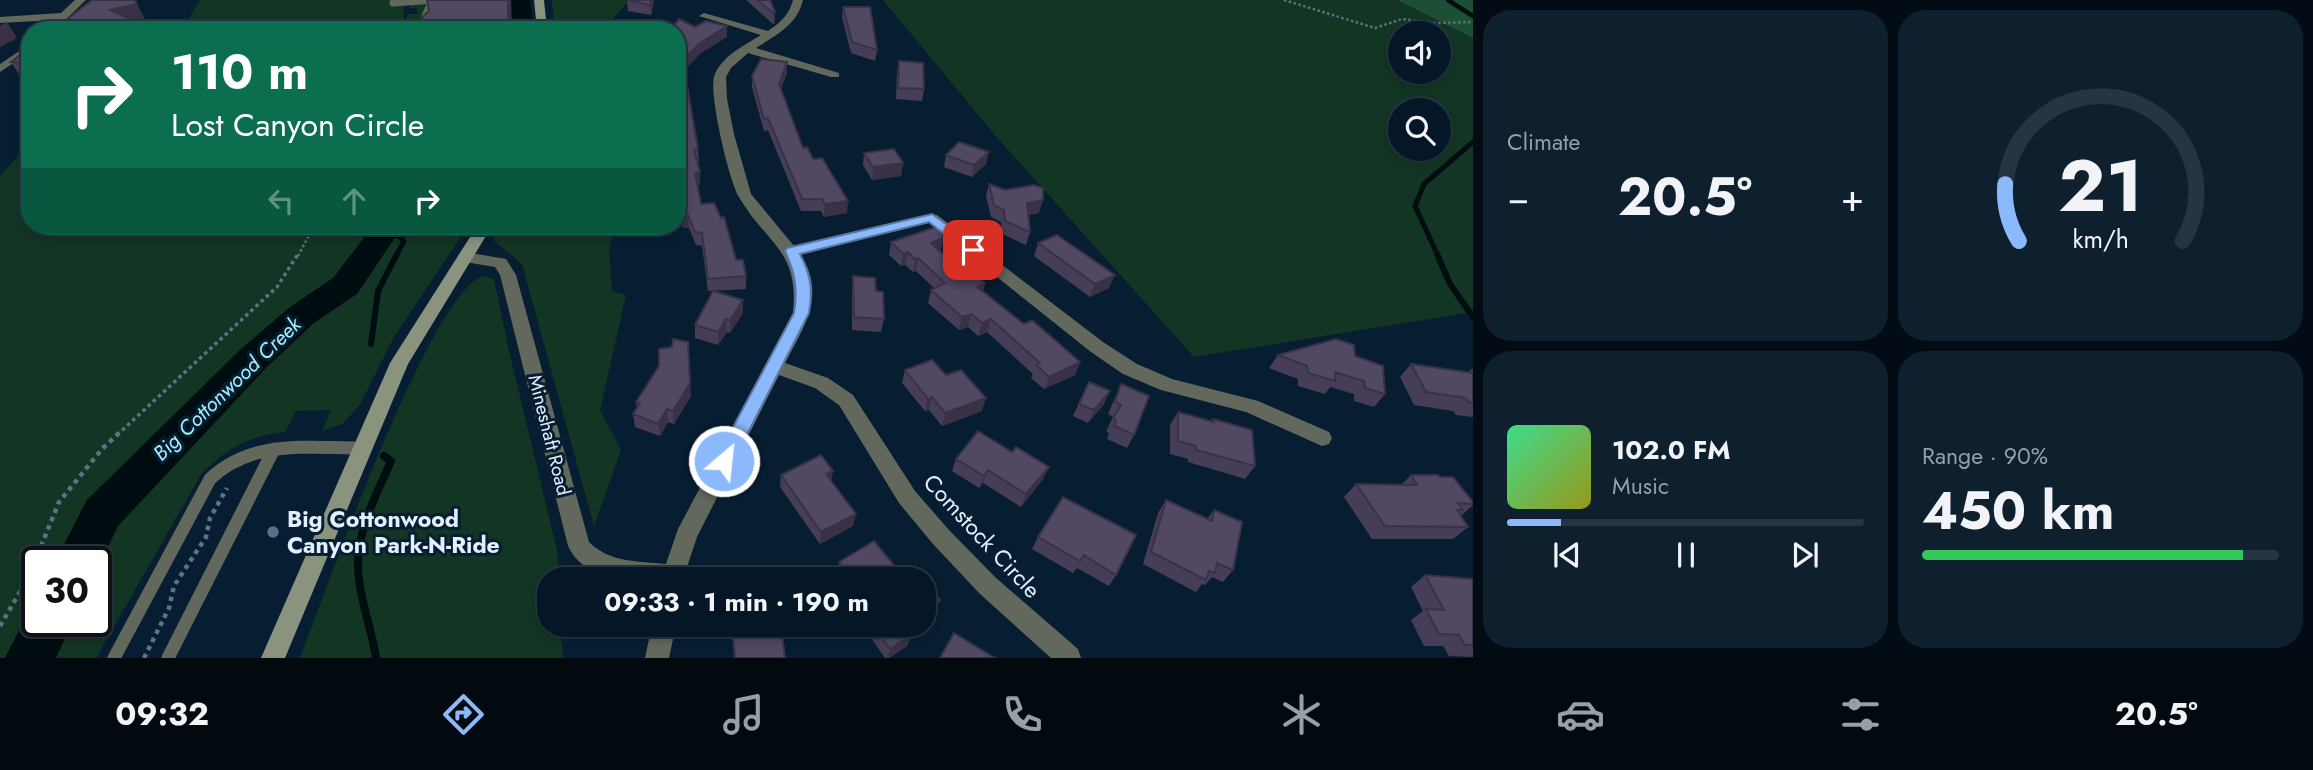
<!DOCTYPE html>
<html lang="en">
<head>
<meta charset="utf-8">
<style>
	body { margin:0; font-family:Jost,sans-serif; background:#0e1f2e; color:#f1f3f6; height:100vh; display:flex; flex-direction:column; font-size:26px; white-space:nowrap }
	* { box-sizing:border-box; margin:0 }
	p { font-size:23px; color:#979fa7 }
	.icon { flex:none; width:38px; height:38px; fill:none; stroke:currentColor; stroke-width:2; stroke-linecap:round; stroke-linejoin:round }
	.map { position:relative; flex:1; overflow:hidden }
	.sheet { display:flex; flex-direction:column; gap:10px; padding:10px; background:#030c15; width:840px }
	.sheet>* { flex:none }
	.guide { position:absolute; left:21px; top:21px; width:665px; height:214px; border-radius:28px; box-shadow:0 4px 10px #0003,0 0 0 2px #263543; background:#0b6e4f; color:#fff; overflow:hidden }
	.controls { position:absolute; left:1388px; top:21px; display:grid; gap:14px }
	.controls a { display:grid; place-items:center; width:63px; height:63px; border-radius:50%; background:#051626; box-shadow:0 4px 10px #0003,0 0 0 2px #263543; font-size:35px }
	.speed { position:absolute; left:21px; top:546px; display:flex; gap:14px; font-size:35px; font-weight:700; text-align:center }
	.speed>* { display:grid; place-content:center; width:91px; height:91px; border-radius:50%; background:#051626; box-shadow:0 4px 10px #0003,0 0 0 2px #263543; line-height:1 }
	.speed .limit { border:4px solid #111; border-radius:10px; background:#fff; color:#111 }
	.pin { position:absolute; display:grid; place-items:center; width:60px; height:60px; color:#fff; margin:-30px; border-radius:14px; box-shadow:0 4px 10px #0006 }
	.me { position:absolute; width:77px; margin:-38px; rotate:28deg; stroke-linejoin:round; filter:drop-shadow(0 0 5px #0008) }
	.turn { display:flex; align-items:center; gap:24px; height:147px; padding:0 35px; font-size:32px }
	.turn .icon { width:91px; height:91px; stroke-width:2.5 }
	.turn b { display:block; font-size:49px; line-height:60px }
	.lanes { display:flex; align-items:center; height:66px; padding:0 35px; background:#0003; justify-content:center; gap:35px; direction:ltr }
	.lanes .off { opacity:.35 }
	.big { font-size:52px; font-weight:700; line-height:1.1 }
	.sheet .widget { flex:1; display:flex; flex-direction:column; justify-content:center; gap:10px; min-width:0; padding:0 24px; border-radius:28px; background:#0e1f2e }
	.sheet .dial { align-items:center; gap:0 }
	.dial svg { height:182px; overflow:visible; fill:none; stroke:#263543; stroke-width:7; stroke-linecap:round; text-anchor:middle }
	.dial text { fill:#f1f3f6; stroke:none }
	.song { display:flex; align-items:center; gap:21px }
	.cover { width:84px; height:84px; border-radius:10px; background:linear-gradient(135deg,hsl(150 70% 55%),hsl(60 70% 35%)) }
	.played { height:7px; border-radius:4px; background:linear-gradient(90deg,#8cb9fc 15%,#263543 15%) }
	.keys { display:flex; justify-content:space-around; direction:ltr }
	.heat { display:flex; justify-content:space-between; align-items:center; font-size:38px; direction:ltr }
	.charge { height:10px; border-radius:5px; background:linear-gradient(90deg,#34c759 90%,#263543 0) }
	.sheet .tiles { flex:1; display:grid; gap:10px; grid-template-columns:repeat(2,1fr) }
	.trip { position:absolute; left:537px; top:567px; width:399px; height:70px; border-radius:28px; background:#051626; box-shadow:0 4px 10px #0003,0 0 0 2px #263543; font-weight:700; line-height:70px; text-align:center }
	.menu { display:flex; height:112px; justify-content:space-around; align-items:center; background:#02090f; color:#979fa7 }
	.menu .icon { width:49px; height:49px }
	.menu .selected { color:#8cb9fc }
	.menu b { font-size:32px; color:#f1f3f6 }
	main { display:flex; flex:1; min-height:0 }
	.map>svg:first-child { display:block }
	.green { fill:#133523; fill-rule:evenodd }
	.forest { fill:#1d4f35 }
	.lines { fill:none; stroke-linecap:round; stroke-linejoin:round }
	.stream-far3 { stroke:#000d10; stroke-width:4.5 }
	.stream-far2 { stroke:#000d10; stroke-width:5 }
	.stream-far1 { stroke:#000d10; stroke-width:6 }
	.stream { stroke:#000d10; stroke-width:8 }
	.river { fill:#000d10; fill-rule:evenodd }
	.path-far2 { stroke:#5f7284; stroke-width:2.5; stroke-dasharray:2.5 2.5; stroke-linecap:butt }
	.path-far1 { stroke:#5f7284; stroke-width:3.5; stroke-dasharray:3.5 3.5; stroke-linecap:butt }
	.path { stroke:#5f7284; stroke-width:4.5; stroke-dasharray:4.5 4.5; stroke-linecap:butt }
	.service-far1 { stroke:#62685b; stroke-width:7 }
	.service { stroke:#62685b; stroke-width:13 }
	.minor { fill:#62685b; fill-rule:evenodd }
	.secondary { fill:#8a937e; fill-rule:evenodd }
	.wall { fill:#463e56 }
	.shaded-wall { fill:#393246 }
	.building { fill:#514864; stroke:#393246; stroke-width:2 }
	.route { fill:#8cb9fc; stroke:#5b78a4; stroke-width:2 }
	.service-dot { fill:#5c6f8a; stroke:#071e32; stroke-width:2.5 }
	.labels { text-anchor:middle; stroke-width:6; stroke-linejoin:round; paint-order:stroke }
	.street-label { font-size:19px; fill:#e2f0fe; stroke:#071e32 }
	.water-label { font-size:21px; font-style:italic; fill:#a0f1fb; stroke:#071e32 }
	.near-poi-label { font-size:23px; font-weight:bold; fill:#e2f0fe; stroke:#071e32; text-anchor:start }
	.near-street-label { font-size:23px; fill:#e2f0fe; stroke:#071e32 }
</style>
</head>
<body>
<main>
<div class="map">
<svg width="1473" height="658" viewBox="0 0 1473 658">
	<rect width="100%" height="100%" fill="#071e32"/>
	<path class="green" d="M200 0H406L403 12 406 26 407 14H418L416 8H409L412 0H530L534 30H182Z
		M552 0H629L603 30H554Z
		M883 0H1397L1473 38V312L1194 357 994 134ZM1400 33H1438V72H1400ZM1400 110H1438V149H1400Z
		M30 142V226H468L394 337 360 405 342 424 322 431 331 410 296 411 285 432C251 435 227 448 202 473L96 658H0V176ZM37 562H96V621H37Z
		M501 226H616L609 247 612 291 626 295 600 410 621 450 594 526 522 264 493 240Z
		M483 276 494 279 509 351 557 550 559 579H550V625H561L563 658H300C325 594 429 294 483 276Z"/>
	<path class="forest" d="M1397 0H1473V38Z"/>
	<g class="lines">
		<path class="stream-far3" d="M1448 0 1473 16"/>
		<path class="stream-far2" d="M379 236H399L404 241 396 256
			M1438 256 1415 206 1424 184 1473 142"/>
		<path class="stream-far1" d="M1437 254 1450 284 1473 317
			M371 344 378 291 397 254"/>
		<path class="stream" d="M376 658C372 631 362 606 359 579 353 537 375 498 391 461L384 456"/>
		<path class="river" d="M510 0H530L534 30H512Z
			M373 226H403L357 294 314 323 266 368 118 526 96 572V562H55L87 500 240 350 290 307 333 278Z
			M37 603V621H73L56 658H5L32 605Z"/>
		<path class="path-far2" d="M1284 0 1375 28 1402 19 1436 23 1473 22
			M298 256 314 226"/>
		<path class="path-far1" d="M117 435 277 287 298 254"/>
		<path class="path" d="M0 626 28 578 59 502 102 449 119 433
			M144 658 169 608 174 586 206 537 210 518 227 488"/>
		<path class="service-far1" d="M393 3 436 0
			M428 30 425 16 432 1"/>
		<path class="service" d="M114 658 210 479C252 439 308 448 361 448
			M168 658 274 449"/>
		<path class="minor" d="M75 0H86L55 30H44L54 20 0 23V17L61 13Z
			M793 0H803C797 25 776 35 756 48L839 73V77H831L748 53 731 68 726 77 727 99 734 134 751 194 794 246 932 214 937 215 1103 342 1137 364 1172 379 1258 401 1329 432 1332 438 1329 444 1322 446 1246 412 1161 390 1123 374 1091 352 929 223 800 254C827 294 804 327 785 363L828 378 853 395 915 491 949 530 995 577 1078 649 1081 658H1051L979 593 933 544 899 503 839 405 815 388 779 375 697 537 683 579C644 579 588 588 568 546L500 275 495 267 459 261 457 257 465 252 506 259 516 275 589 542C610 563 638 561 666 564L678 529 793 313C799 249 767 245 739 197 729 181 709 95 714 77 720 57 745 45 761 35L699 16 704 13 768 31C781 22 789 15 793 0Z
			M30 44V52L0 72V64Z
			M652 625H676L669 658H645Z"/>
		<path class="secondary" d="M534 0H544L547 30H537Z
			M477 226H492L408 364 285 658H261L390 363Z"/>
	</g>
	<path class="wall" d="M627 0H654L651 15 628 11Z
		M746 0H770L775 12V23L773 24Z
		M843 7 877 50 875 61 851 53 842 17Z
		M30 48V79H22L11 62Z
		M899 61 924 89 922 101 896 99 897 72Z
		M787 73 781 89 803 148 813 159 847 213 824 217 821 211H801L768 130 764 131 752 87V76Z
		M677 80 698 149 699 162H697L700 185H697L701 204 746 276V289L708 291 702 246 696 245 689 228H683L677 213Z
		M864 153 903 163 901 176 872 180 863 165Z
		M946 155 986 164 972 177 944 167Z
		M989 184 1039 213 1028 215 1030 232 1026 245 1002 234 1001 222 991 217 986 196Z
		M320 226H363L360 229 343 235 323 230Z
		M891 242 941 250 940 251 965 273 985 283 983 291 1024 324 1080 362 1075 375 1044 389 1031 378 1033 374 987 332 978 336 968 327 959 330 928 303 931 290 934 288 916 271 913 272 905 265 901 266 889 255Z
		M1038 243 1109 288 1090 297 1034 256Z
		M853 276 876 291 884 319 881 332 852 330V289Z
		M743 313 730 333 727 332 718 345 695 338V325Z
		M1278 355 1355 356 1385 394 1374 407 1354 401V394L1330 387 1325 394 1298 386V379L1269 368Z
		M1411 364 1468 373 1471 369H1473V417L1456 415 1453 411 1414 405 1400 377Z
		M905 370 946 375 982 411 942 426 929 410 925 411 902 383Z
		M1089 382 1104 404 1088 423 1073 416Z
		M1121 384 1134 435 1127 448 1107 439 1109 433 1106 431 1113 417 1108 414Z
		M691 396 674 424 668 422 660 436 635 427 633 414 637 408 636 402Z
		M1178 412 1212 422 1213 419 1255 466 1245 479 1188 462V459L1170 454V425Z
		M956 459 1043 479 1021 507 983 483 979 488 952 471Z
		M781 475 831 480 853 526 820 544 780 487Z
		M1411 475 1440 477 1473 502V505L1461 516 1468 527 1453 539H1372L1344 497 1356 484 1401 485Z
		M1063 497 1116 575 1109 586 1077 568 1073 573 1032 549 1038 537Z
		M1166 500 1207 519 1214 510 1233 570 1223 582 1212 577 1205 585 1202 584 1196 592 1143 564 1158 513Z
		M839 562 905 579H921H840L837 574Z
		M1425 575 1473 579V657L1449 656 1443 646H1424L1411 620 1423 611 1411 587Z
		M862 625H916L908 631 911 635 907 646 889 658H885Z"/>
	<path class="shaded-wall" d="M135 0 145 19 133 22 137 30H128L110 10Z
		M508 0H511L512 30H508Z
		M651 0H654L651 15 650 5Z
		M775 12V23L773 24V13Z
		M7 22 17 38 0 47V26Z
		M727 26V37L700 54 677 78V66L700 43Z
		M787 62V73L778 96 779 84Z
		M989 152 986 164 972 177 974 165Z
		M903 163 901 176 872 180 873 167Z
		M700 172V185H696L695 173Z
		M1043 200 1039 213 1024 216 1027 203Z
		M848 201 847 213 824 217 825 204Z
		M688 215 689 228H683L682 216Z
		M339 226H363L360 229 343 235Z
		M944 238 941 250 928 255 931 243Z
		M908 252 905 265 901 266 903 254Z
		M918 258 916 271 913 272 915 259Z
		M1115 275 1109 288 1090 297 1095 284Z
		M985 283 981 295 977 287Z
		M743 300V313L730 333V320Z
		M971 314 968 327 959 330 962 317Z
		M726 319 727 332 718 345V332Z
		M991 319 987 332 978 336 982 323Z
		M1080 362 1075 375 1044 389 1049 377Z
		M690 383 691 396 674 424 673 411Z
		M1110 391 1104 404 1088 423 1094 410Z
		M932 397 929 410 925 411 928 399Z
		M986 398 982 411 942 426 945 413Z
		M667 409 668 422 660 436 658 424Z
		M1049 467 1043 479 1021 507 1026 494Z
		M988 470 983 483 979 488 984 476Z
		M833 471 831 483 826 474Z
		M856 514 853 526 820 544 821 532Z
		M940 600 936 611 924 619V611Z
		M904 625H916L900 636Z
		M911 635 907 646 889 658H887L890 649Z"/>
	<path class="building" d="M92 0H135L137 4 110 10 132 20 125 23 135 30H53Z
		M427 0H508V30H421L423 16 429 11Z
		M627 0H651L650 5Z
		M758 0H770L775 12 773 13Z
		M843 7H870L877 50 852 42Z
		M679 19 695 27 706 21 727 26 700 43 677 66V30H670Z
		M30 48V64L11 62Z
		M761 59 787 62 779 84 803 148 807 147 813 159 822 158 848 201 825 204 822 199H802L768 118 764 119 752 76Z
		M899 61 923 63 924 89 898 88Z
		M686 79 698 149 694 150 700 172 695 173 701 204 714 203 721 218 724 217 736 260H743L746 276 708 279 702 233 695 232 688 215 682 216 677 203V80Z
		M959 142 989 152 974 165 946 155Z
		M894 149 903 163 873 167 864 153Z
		M989 184 1005 190 1034 185 1043 188V200L1027 203 1030 232 1005 221 1004 210 994 205Z
		M939 226 944 238 931 243 965 273 970 271 985 283 977 287 1024 324 1032 320 1080 362 1049 377 1036 365 1040 363 991 319 982 323 971 314 962 317 931 290 945 283 918 258 915 259 908 252 903 254 891 242Z
		M1057 235 1115 275 1095 284 1038 243Z
		M853 276 875 278 876 291 883 292 884 319 854 317Z
		M713 291 743 300 730 320 726 319 718 332 695 325Z
		M673 339 688 342 690 383 673 411 667 409 658 424 633 414 640 403 636 402 659 366V349L672 347Z
		M1336 339 1354 345 1355 356 1383 366 1385 394 1365 388 1364 381 1335 372V381L1308 373 1307 366 1278 355Z
		M932 360 946 375 961 370 986 398 945 413 932 397 928 399 905 370Z
		M1411 364 1473 373V403L1468 402 1466 398 1426 392Z
		M1089 382 1110 391 1094 410 1079 404Z
		M1121 384 1149 396 1134 435 1114 426 1116 420 1113 418 1121 405 1115 401Z
		M1178 412 1214 422 1213 419 1252 430 1255 466 1196 450V446L1178 441Z
		M978 431 1012 452 1016 447 1049 467 1026 494 988 470 984 476 956 459Z
		M821 455 833 471 826 474 856 514 821 532 781 475Z
		M1411 475H1438L1440 477H1453L1473 502V504L1458 503 1463 510H1457L1468 527 1385 526 1356 484 1417 485Z
		M1063 497 1136 535 1116 575 1084 555 1080 561 1038 537Z
		M1166 500 1212 521 1214 510 1242 522 1233 570 1217 563 1215 573 1209 571 1206 580 1151 552Z
		M874 541 905 579 916 573 921 579H851L839 562Z
		M1425 575 1473 579V645H1465L1459 635 1439 634 1426 609 1444 610Z
		M924 582 940 600 924 611Z
		M732 625H781L785 658H735Z
		M873 625H904L911 635 890 649Z
		M954 633 995 658H940Z"/>
	<path class="route" d="M932 214 978 247V253H968L929 222 800 254C811 275 813 290 809 313L731 466 724 468 718 466 715 461 794 313C798 289 795 273 785 251L787 248Z"/>
	<circle class="service-dot" cx="273" cy="532" r="7"/>
	<g class="labels">
		<g class="street-label">
			<text transform="translate(550 435) rotate(76)" y="7">Mineshaft Road</text>
		</g>
		<g class="water-label">
			<text transform="translate(227 389) rotate(-44)" y="7">Big Cottonwood Creek</text>
		</g>
		<g class="near-poi-label">
			<text x="287" y="527">Big Cottonwood<tspan x="287" dy="26">Canyon Park-N-Ride</tspan></text>
		</g>
		<g class="near-street-label">
			<text transform="translate(982 536) rotate(47)" y="8">Comstock Circle</text>
		</g>
	</g>
</svg>
<div class="controls">
<a><svg class="icon" aria-label="sound" viewBox="0 0 24 24"><path d="M4 9h4l5-4v14l-5-4H4zM17 9q2 3 0 6"/></svg></a>
<a><svg class="icon" aria-label="search" viewBox="0 0 24 24"><circle cx="10" cy="10" r="6"/><path d="M15 15l6 6"/></svg></a>
</div>
<div class="speed"><div class="limit">30</div></div>
<div class="pin" style="left:973px;top:250px;background:#d93025"><svg class="icon" aria-label="arrive" viewBox="0 0 24 24"><path d="M6 21V4h12l-3 4 3 4H6"/></svg></div>
<svg class="me" style="left:724px;top:461px" viewBox="-20 -20 40 40"><circle r="17" fill="#8cb9fc" stroke="#fff" stroke-width="3"/><path d="M0-11L8 9 0 5-8 9z" fill="#fff"/></svg>
<div class="trip">09:33 · 1 min · 190 m</div>
<div class="guide">
<div class="turn"><svg class="icon" aria-label="right" viewBox="0 0 24 24"><path d="M7 20v-9h11M14 6l5 5-5 5"/></svg><div><b>110 m</b>Lost Canyon Circle</div></div>
<div class="lanes"><svg class="icon off" aria-label="left" viewBox="0 0 24 24"><path d="M17 20v-9H6M10 6l-5 5 5 5"/></svg><svg class="icon off" aria-label="ahead" viewBox="0 0 24 24"><path d="M12 20V5M6 11l6-6 6 6"/></svg><svg class="icon" aria-label="right" viewBox="0 0 24 24"><path d="M7 20v-9h11M14 6l5 5-5 5"/></svg></div>
</div>
</div>
<section class="sheet">
<div class="tiles">
<div class="widget"><p>Climate</p>
<div class="heat"><a>−</a><b class="big">20.5°</b><a>+</a></div>
</div>
<div class="widget dial"><svg viewBox="0 0 100 80">
<path d="M14 69A42 42 0 1 1 86 69"/>
<path d="M14 69A42 42 0 0 1 8 44" stroke="#8cb9fc"/>
<text x="50" y="56" font-size="32" font-weight="700">21</text>
<text x="50" y="72" font-size="11">km/h</text>
</svg></div>
<div class="widget">
<div class="song"><i class="cover"></i><div><b>102.0 FM</b><p>Music</p></div></div>
<div class="played"></div>
<div class="keys"><svg class="icon" aria-label="previous" viewBox="0 0 24 24"><path d="M18 5L8 12l10 7zM5 5v14"/></svg><svg class="icon" aria-label="pause" viewBox="0 0 24 24"><path d="M8 5v14M16 5v14"/></svg><svg class="icon" aria-label="next" viewBox="0 0 24 24"><path d="M6 5l10 7-10 7zM19 5v14"/></svg></div>
</div>
<div class="widget"><p>Range · 90%</p><b class="big">450 km</b><div class="charge"></div></div>
</div>
</section>
</main>
<nav class="menu">
<b>09:32</b>
<svg class="icon selected" aria-label="directions" viewBox="0 0 24 24"><path d="M12 3l9 9-9 9-9-9zM9 14v-3h6M13 9l2 2-2 2"/></svg>
<svg class="icon" aria-label="music" viewBox="0 0 24 24"><path d="M9 18V5l10-2v13"/><circle cx="6" cy="18" r="3"/><circle cx="16" cy="16" r="3"/></svg>
<svg class="icon" aria-label="phone" viewBox="0 0 24 24"><path d="M5 4h4l2 5-3 2q2 4 5 5l2-3 5 2v4C11 20 4 13 5 4z"/></svg>
<svg class="icon" aria-label="climate" viewBox="0 0 24 24"><path d="M12 3v18M4 7l16 10M4 17L20 7"/></svg>
<svg class="icon" aria-label="car" viewBox="0 0 24 24"><path d="M5 17H2v-5l4-1 3-4h7l3 4 3 1v5h-3M9 17h6M6 11h13"/><circle cx="7" cy="17" r="2"/><circle cx="17" cy="17" r="2"/></svg>
<svg class="icon" aria-label="filters" viewBox="0 0 24 24"><path d="M4 7h16M4 17h16"/><circle cx="9" cy="7" r="2"/><circle cx="15" cy="17" r="2"/></svg>
<b>20.5°</b>
</nav>
</body>
</html>
